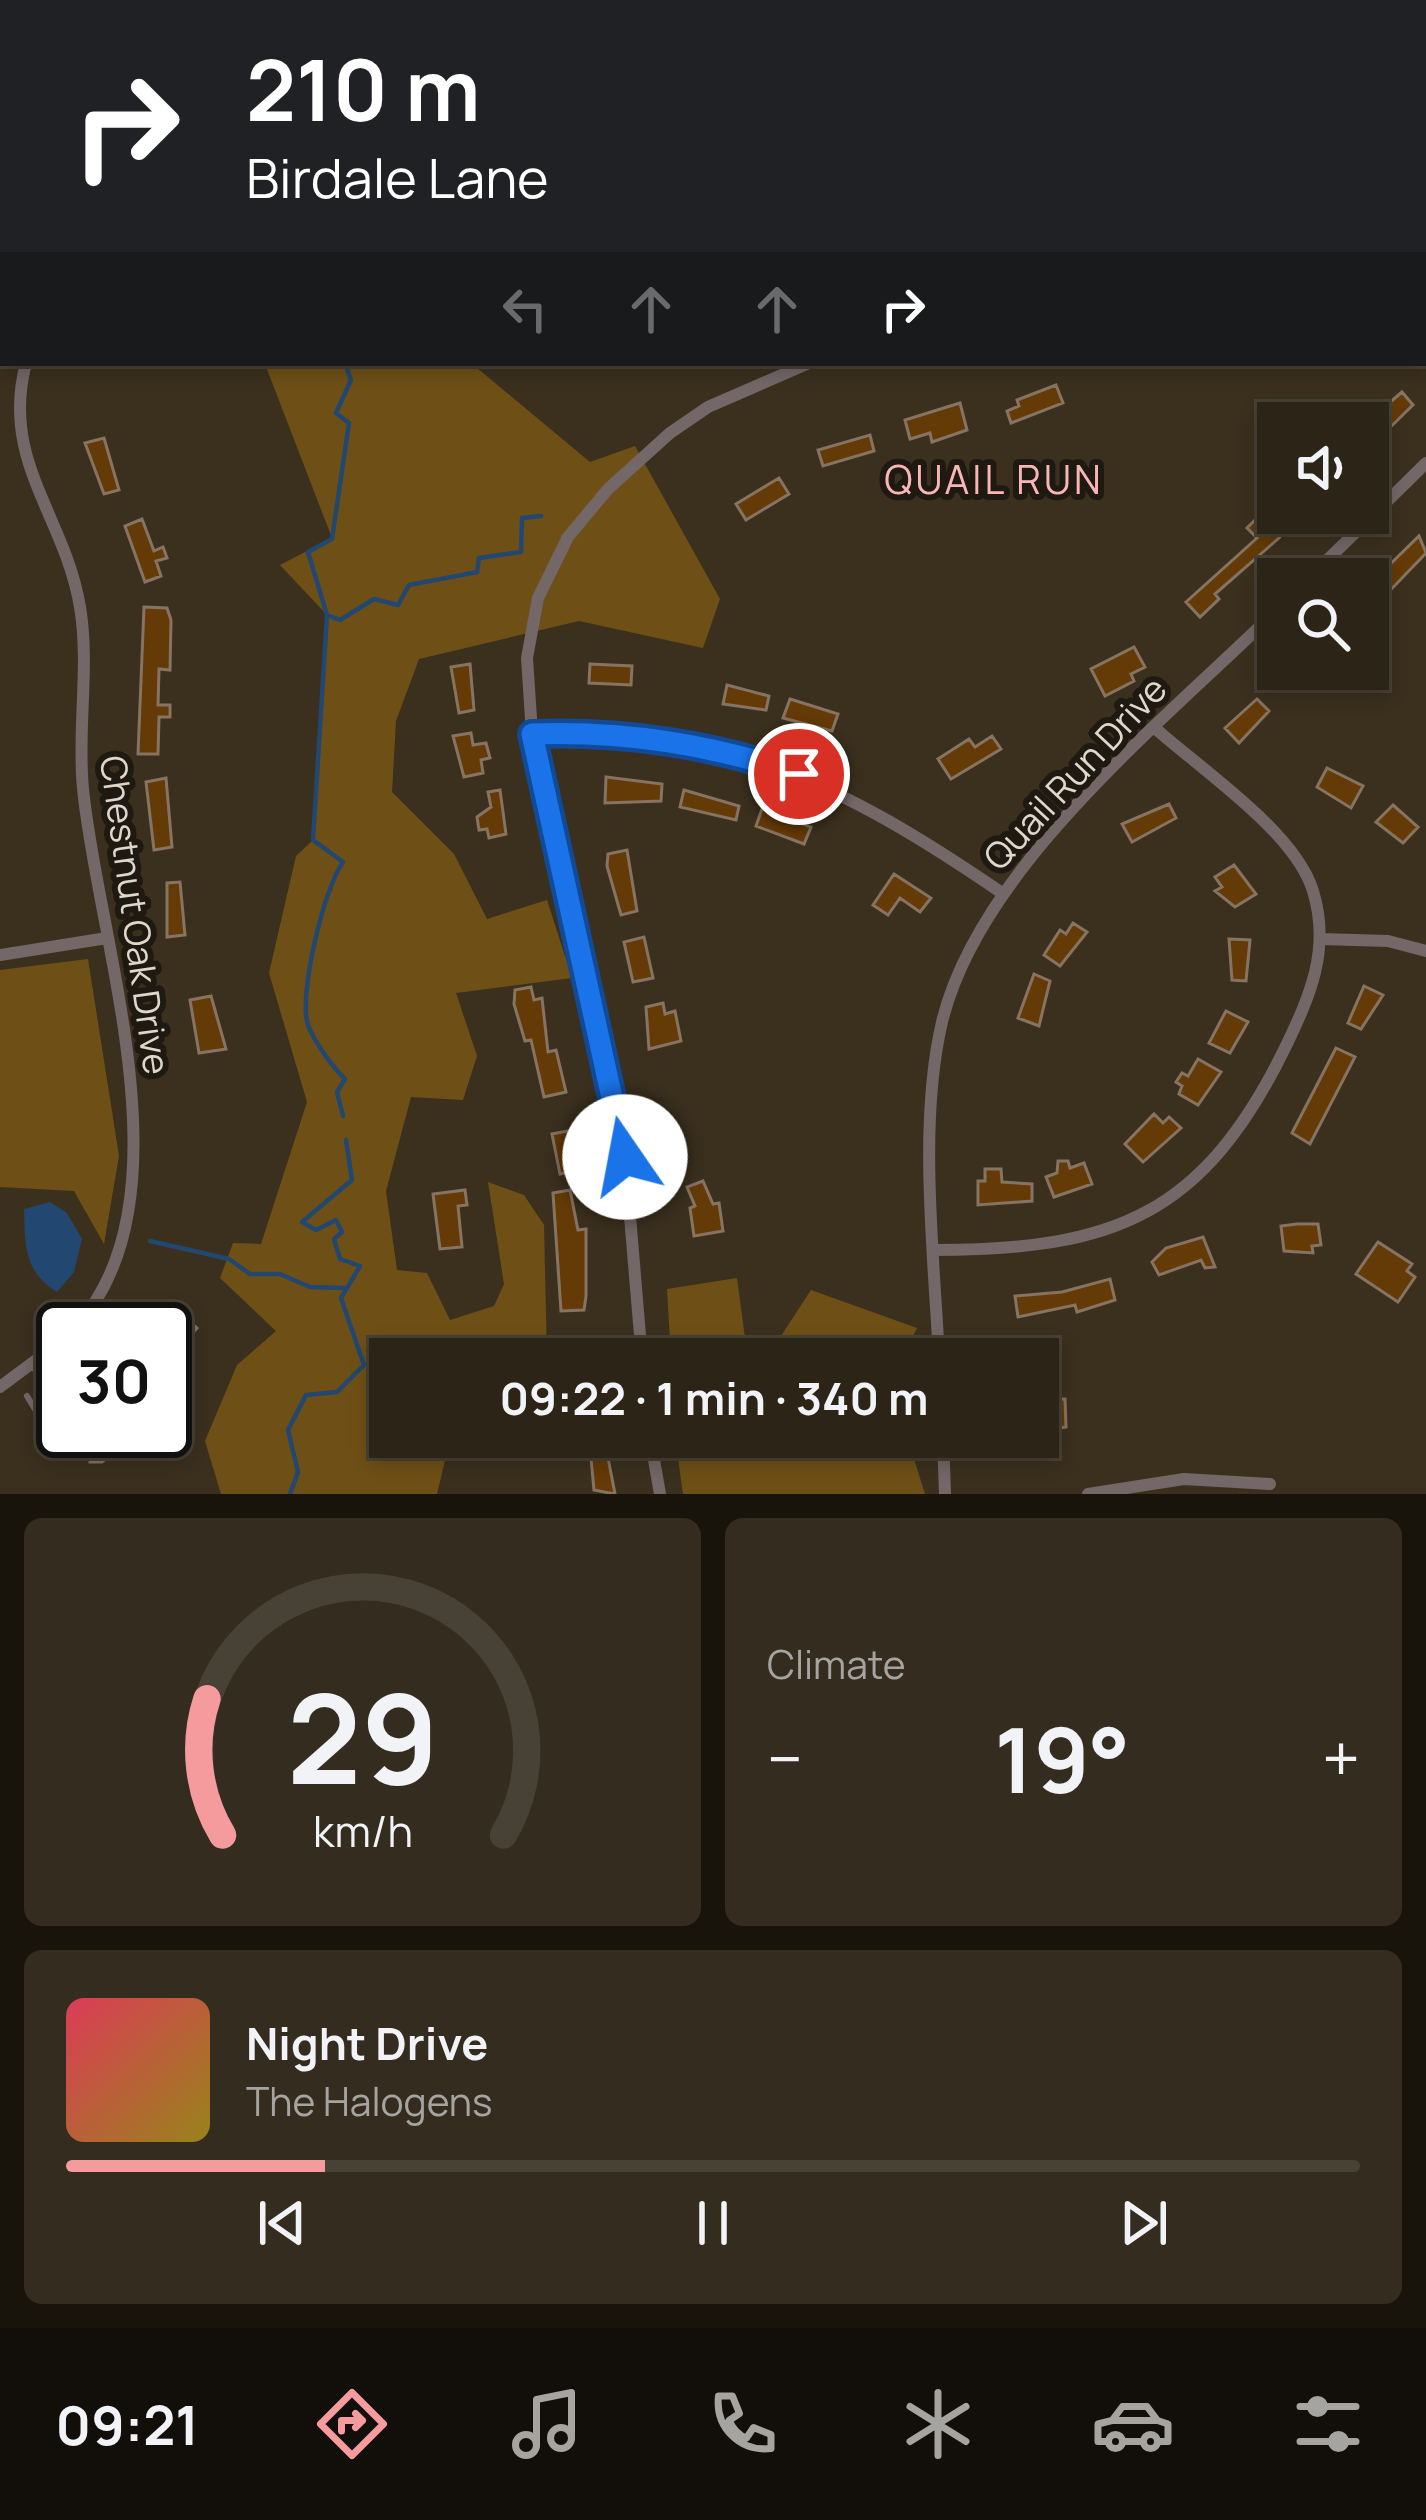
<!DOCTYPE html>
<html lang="en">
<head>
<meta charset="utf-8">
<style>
	body { margin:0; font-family:Manrope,sans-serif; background:#342c1f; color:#f1f3f6; height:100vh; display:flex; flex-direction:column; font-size:45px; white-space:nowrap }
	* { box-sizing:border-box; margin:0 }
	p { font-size:39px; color:#a6a4a1 }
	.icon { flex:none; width:66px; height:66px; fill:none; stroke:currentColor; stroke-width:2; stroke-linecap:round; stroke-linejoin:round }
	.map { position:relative; height:1494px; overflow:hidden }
	.details { display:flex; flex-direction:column; gap:24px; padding:24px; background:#18140c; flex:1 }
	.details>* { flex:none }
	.top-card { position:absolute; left:0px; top:0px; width:1428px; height:366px; box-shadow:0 6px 18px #0003,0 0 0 3px #484135; background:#202124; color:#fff; overflow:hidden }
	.buttons { position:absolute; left:1257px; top:402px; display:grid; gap:24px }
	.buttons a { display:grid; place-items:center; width:132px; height:132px; border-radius:0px; background:#2c2416; box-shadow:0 6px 18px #0003,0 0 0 3px #484135; font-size:60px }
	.speed { position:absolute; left:36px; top:1302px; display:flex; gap:24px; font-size:60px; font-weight:700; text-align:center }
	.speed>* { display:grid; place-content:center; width:156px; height:156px; border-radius:50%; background:#2c2416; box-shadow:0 6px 18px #0003,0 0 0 3px #484135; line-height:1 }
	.speed .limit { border:6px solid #111; border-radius:18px; background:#fff; color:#111 }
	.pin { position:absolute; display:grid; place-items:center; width:102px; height:102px; color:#fff; margin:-51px; border:6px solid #fff; border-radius:50%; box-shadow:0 3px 12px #0007 }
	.me { position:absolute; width:132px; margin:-66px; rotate:348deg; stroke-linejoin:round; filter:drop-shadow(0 0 9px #0008) }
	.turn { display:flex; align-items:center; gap:42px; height:252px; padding:0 48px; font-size:54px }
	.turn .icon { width:156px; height:156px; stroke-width:2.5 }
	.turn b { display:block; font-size:84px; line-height:102px }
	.lanes { display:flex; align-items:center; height:114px; padding:0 48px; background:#0003; justify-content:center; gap:60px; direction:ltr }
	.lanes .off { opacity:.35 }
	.big { font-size:90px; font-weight:700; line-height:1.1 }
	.details .tile { flex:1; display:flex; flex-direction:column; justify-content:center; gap:18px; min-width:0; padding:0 42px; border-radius:18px; background:#342c1f }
	.details .dial { align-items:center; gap:0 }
	.dial svg { height:312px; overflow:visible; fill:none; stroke:#484135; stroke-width:7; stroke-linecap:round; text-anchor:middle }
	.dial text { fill:#f1f3f6; stroke:none }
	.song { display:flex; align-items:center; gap:36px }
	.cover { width:144px; height:144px; border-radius:18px; background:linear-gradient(135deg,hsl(350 70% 55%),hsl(50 70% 35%)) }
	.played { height:12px; border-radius:6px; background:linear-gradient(90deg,#f59b9e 20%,#484135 20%) }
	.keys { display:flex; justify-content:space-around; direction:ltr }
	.heat { display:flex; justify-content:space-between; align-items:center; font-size:66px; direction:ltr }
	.details .tiles { flex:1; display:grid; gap:24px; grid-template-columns:1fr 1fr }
	.tile:last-child { grid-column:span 2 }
	.trip { position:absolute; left:369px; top:1338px; width:690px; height:120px; border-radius:0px; background:#2c2416; box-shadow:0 6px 18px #0003,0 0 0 3px #484135; font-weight:700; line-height:120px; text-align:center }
	.tabs { display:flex; height:192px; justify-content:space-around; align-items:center; background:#120e09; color:#a6a4a1 }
	.tabs .icon { width:84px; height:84px }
	.tabs .selected { color:#f59b9e }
	.tabs b { font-size:54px; color:#f1f3f6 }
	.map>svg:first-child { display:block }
	.green { fill:#6e5016 }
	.water { fill:#224771 }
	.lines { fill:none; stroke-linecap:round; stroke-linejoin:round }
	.stream { stroke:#224771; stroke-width:4.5 }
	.building { fill:#643a07; stroke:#867362; stroke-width:3 }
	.lane { stroke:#736767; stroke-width:6 }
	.street { stroke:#736767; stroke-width:12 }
	.secondary { stroke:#988584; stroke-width:18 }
	.route-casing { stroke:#114b97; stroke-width:30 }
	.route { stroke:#1a73e8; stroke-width:21 }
	.labels { text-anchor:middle; stroke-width:12; stroke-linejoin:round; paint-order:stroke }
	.street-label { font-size:36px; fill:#ded7cb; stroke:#1e1911 }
	.neighbourhood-label { font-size:39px; letter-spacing:3px; fill:#fab6b7; stroke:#1e1911 }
</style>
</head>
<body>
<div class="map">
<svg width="1426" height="1494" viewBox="0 0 1426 1494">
	<rect width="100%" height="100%" fill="#3b301e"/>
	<path class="green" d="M471 363 590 462 635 446 720 599 703 648 579 621 419 659 396 721 392 792 454 854 487 919 547 900 572 978 456 993 477 1056 463 1100 411 1097 386 1191 397 1270 427 1273 450 1320 494 1306 504 1284 488 1182 524 1195 544 1225 547 1359H390V1437H462L447 1452 437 1494H221L205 1441 237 1365 276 1331 220 1278 233 1243 261 1244 307 1102 269 973 296 856 313 840 327 615 280 565 332 538 265 364Z
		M88 959 119 1156 104 1244 74 1191 0 1187V970Z
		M737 1278 745 1338 762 1359H671L667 1289Z
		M811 1290 917 1328 902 1359H766Z
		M675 1437H907L925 1494H683Z"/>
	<path class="water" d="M50 1202 67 1213 82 1239 74 1272 57 1292C24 1272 25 1245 24 1209Z"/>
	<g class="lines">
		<path class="stream" d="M327 615 340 620 374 599 398 605 409 585 477 572 479 558 521 552 522 518 541 516
			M343 1116 337 1092 345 1079C332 1066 315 1043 308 1025 298 996 324 888 343 862L313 840 327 615 308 552 332 539 349 423 336 413 351 380 345 363
			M150 1241 229 1259 250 1274H280L310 1287 344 1288
			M290 1494 298 1472 288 1430 306 1395 337 1392 364 1365 341 1298 360 1266 340 1259 334 1239 342 1232 336 1220 316 1230 302 1222 352 1180 346 1140"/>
	</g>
	<path class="building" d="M1056 385 1063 403 1011 423 1007 411 1019 406 1017 400Z
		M1402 392 1413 405 1368 449V416L1363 410 1372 402 1380 411Z
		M960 403 967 430 932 442 930 433 910 439 905 420Z
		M870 435 874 451 823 466 818 450Z
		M104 438 119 490 104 494 85 443Z
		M779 478 789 494 746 520 736 504Z
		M1281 513H1298L1279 538 1215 594 1219 599 1200 617 1186 602 1257 538 1247 528 1255 520 1264 530Z
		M142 519 154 551 163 547 167 558 156 561 161 576 145 582 125 526Z
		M1419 536 1426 553 1377 604 1368 586Z
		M144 607 167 608 171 620 170 670 159 669 158 705H170V717H159L158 754H138Z
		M1134 647 1145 667 1131 674 1134 681 1105 696 1091 669Z
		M470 664 474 710 459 713 451 667Z
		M590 664 632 666 631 685 589 683Z
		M727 685 769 696 766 710 723 704Z
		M790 699 838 714 832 731 783 718Z
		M1257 699 1269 711 1239 743 1225 728Z
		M471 733 473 745 486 743 490 758 481 760 483 773 464 777 453 736Z
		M992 736 1001 749 951 779 938 759 969 739 975 747Z
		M1327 768 1363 786 1351 808 1317 787Z
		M606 777 662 784 661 801 605 803Z
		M166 778 172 847 154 850 146 782Z
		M500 790 506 834 489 838 487 829 479 830 477 817 491 807 488 792Z
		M684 790 739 806 736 820 680 807Z
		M1169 804 1176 818 1132 842 1122 824Z
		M1393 805 1418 827 1403 843 1376 822Z
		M762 809 811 827 804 844 756 826Z
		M627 850 637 911 621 915 607 866 608 854Z
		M1234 865 1256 894 1235 907 1215 891 1222 887 1215 877Z
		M894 874 931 898 920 912 900 898 888 915 873 905Z
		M180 882 185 935 167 937V883Z
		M1073 923 1087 932 1060 966 1044 955 1060 930 1066 934Z
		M644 937 653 978 633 982 624 942Z
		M1229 939 1250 940 1246 981 1232 980Z
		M1034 974 1050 981 1039 1026 1018 1018Z
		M1364 986 1383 995 1361 1029 1348 1023Z
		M531 987 534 1000 542 998 548 1052 556 1050 566 1092 544 1097 531 1040 525 1041 514 1004 515 990Z
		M211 996 226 1049 199 1053 190 1000Z
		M663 1003 665 1014 675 1011 681 1041 649 1049 646 1007Z
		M1226 1011 1248 1022 1230 1053 1209 1043Z
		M1336 1048 1355 1057 1310 1144 1292 1133Z
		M1198 1059 1221 1072 1198 1105 1179 1094 1182 1086 1176 1082 1182 1073 1188 1076Z
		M1154 1114 1163 1123 1169 1117 1181 1128 1143 1162 1125 1144Z
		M573 1130 581 1170 560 1174 552 1134Z
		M1058 1161H1068L1070 1168 1084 1163 1092 1184 1054 1197 1046 1177 1057 1173Z
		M985 1169H1001L1002 1182 1032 1184V1201L978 1205V1181H985Z
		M703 1181 713 1204 719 1203 723 1231 694 1236 690 1208 695 1206 687 1187Z
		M465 1190 467 1205 458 1206 462 1247 440 1249 433 1194Z
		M570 1190 578 1230 586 1229V1296L584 1310 561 1311 553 1193Z
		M1297 1224H1318L1321 1245 1312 1246 1313 1253 1284 1251 1281 1226Z
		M1203 1237 1215 1267 1205 1268 1201 1260 1159 1275 1152 1262 1166 1248Z
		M1378 1242 1412 1264 1407 1271 1415 1277 1398 1302 1356 1274Z
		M1110 1279 1115 1300 1077 1312 1075 1305 1018 1317 1015 1296 1062 1292Z
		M180 1313 197 1328 165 1363V1329Z
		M1038 1399H1065L1066 1427 1038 1431Z
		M82 1431H124L130 1439 102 1462H90L91 1443Z
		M589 1437H604L615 1494 594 1490Z"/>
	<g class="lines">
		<path class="lane" d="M32 1366 63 1403
			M27 1396 48 1431 63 1421"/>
		<path class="street" d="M792 0 794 3
			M517 3 519 0
			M1425 114 1426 113
			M26 363C0 461 65 516 80 607 90 667 77 729 83 789 98 943 194 1202 74 1329
			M1308 579 1426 463
			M532 734C731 728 842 784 1002 893
			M1322 939 1388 941 1426 951
			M0 955 107 938
			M934 1250C1115 1250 1203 1215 1285 1048 1310 996 1331 949 1313 891 1295 832 1202 770 1156 729
			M642 1359 625 1157 532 734 527 658 538 598 568 537 608 489 670 433 708 407 809 363
			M939 1359C934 1254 918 1124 942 1022 979 867 1166 719 1278 609
			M0 1387 63 1340
			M650 1437 660 1494
			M943 1437 945 1494
			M1088 1494 1184 1479 1270 1484"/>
		<path class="secondary" d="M1399 0 1402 3
			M1425 33 1426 34"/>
	</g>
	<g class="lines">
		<g class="route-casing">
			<path id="route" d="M625 1157 532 734C625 731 710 744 799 774"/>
		</g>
		<use href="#route" class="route"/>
	</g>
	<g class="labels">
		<g class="street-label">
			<text transform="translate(1075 773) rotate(-47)" y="13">Quail Run Drive</text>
			<text transform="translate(135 915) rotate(82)" y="13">Chestnut Oak Drive</text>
		</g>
		<g class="neighbourhood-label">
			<text x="994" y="494">QUAIL RUN</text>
		</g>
	</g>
</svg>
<div class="buttons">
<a><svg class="icon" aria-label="sound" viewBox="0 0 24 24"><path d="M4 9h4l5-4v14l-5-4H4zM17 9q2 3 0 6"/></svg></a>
<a><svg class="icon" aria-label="search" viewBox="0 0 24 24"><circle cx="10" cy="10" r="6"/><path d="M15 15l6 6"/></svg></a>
</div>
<div class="speed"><div class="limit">30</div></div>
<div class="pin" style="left:799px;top:774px;background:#d93025"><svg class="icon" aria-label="arrive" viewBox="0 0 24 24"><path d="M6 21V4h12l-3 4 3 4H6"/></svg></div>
<svg class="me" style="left:625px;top:1157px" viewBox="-20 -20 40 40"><circle r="19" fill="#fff"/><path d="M0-13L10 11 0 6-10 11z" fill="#1a73e8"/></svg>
<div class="trip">09:22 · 1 min · 340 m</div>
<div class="top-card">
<div class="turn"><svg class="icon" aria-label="right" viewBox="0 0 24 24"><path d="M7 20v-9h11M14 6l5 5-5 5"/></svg><div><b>210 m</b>Birdale Lane</div></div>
<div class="lanes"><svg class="icon off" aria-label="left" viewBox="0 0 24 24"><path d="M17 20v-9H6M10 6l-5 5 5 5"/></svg><svg class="icon off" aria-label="ahead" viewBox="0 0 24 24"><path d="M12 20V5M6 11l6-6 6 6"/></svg><svg class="icon off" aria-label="ahead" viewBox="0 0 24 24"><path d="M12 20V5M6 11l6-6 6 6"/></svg><svg class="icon" aria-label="right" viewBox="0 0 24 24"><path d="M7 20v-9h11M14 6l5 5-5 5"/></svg></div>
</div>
</div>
<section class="details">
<div class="tiles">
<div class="tile dial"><svg viewBox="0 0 100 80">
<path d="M14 69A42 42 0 1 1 86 69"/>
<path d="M14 69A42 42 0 0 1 10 34" stroke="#f59b9e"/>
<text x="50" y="56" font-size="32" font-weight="700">29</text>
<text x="50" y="72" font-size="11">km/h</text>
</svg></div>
<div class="tile"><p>Climate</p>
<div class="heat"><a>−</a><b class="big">19°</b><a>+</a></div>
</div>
<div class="tile">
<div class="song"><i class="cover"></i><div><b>Night Drive</b><p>The Halogens</p></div></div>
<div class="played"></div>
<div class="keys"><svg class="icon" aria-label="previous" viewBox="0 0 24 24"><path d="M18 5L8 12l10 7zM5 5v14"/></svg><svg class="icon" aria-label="pause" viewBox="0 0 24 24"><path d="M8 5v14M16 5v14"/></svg><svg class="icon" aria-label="next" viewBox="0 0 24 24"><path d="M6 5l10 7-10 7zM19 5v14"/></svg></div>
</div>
</div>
</section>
<nav class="tabs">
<b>09:21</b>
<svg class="icon selected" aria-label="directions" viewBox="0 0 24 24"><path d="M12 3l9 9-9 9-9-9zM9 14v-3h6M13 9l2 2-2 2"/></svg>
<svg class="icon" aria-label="music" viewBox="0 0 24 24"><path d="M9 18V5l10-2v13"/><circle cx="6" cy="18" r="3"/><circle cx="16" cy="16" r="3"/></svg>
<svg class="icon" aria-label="phone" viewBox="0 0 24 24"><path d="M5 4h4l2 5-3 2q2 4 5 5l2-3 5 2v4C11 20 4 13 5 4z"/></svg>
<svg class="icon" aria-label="climate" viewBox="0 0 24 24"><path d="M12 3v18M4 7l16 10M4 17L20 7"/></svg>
<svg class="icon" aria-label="car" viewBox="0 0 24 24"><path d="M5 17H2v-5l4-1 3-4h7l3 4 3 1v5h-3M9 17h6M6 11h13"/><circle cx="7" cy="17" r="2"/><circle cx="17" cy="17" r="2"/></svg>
<svg class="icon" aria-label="filters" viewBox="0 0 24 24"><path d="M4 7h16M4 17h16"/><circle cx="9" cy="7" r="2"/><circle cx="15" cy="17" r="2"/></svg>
</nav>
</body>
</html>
